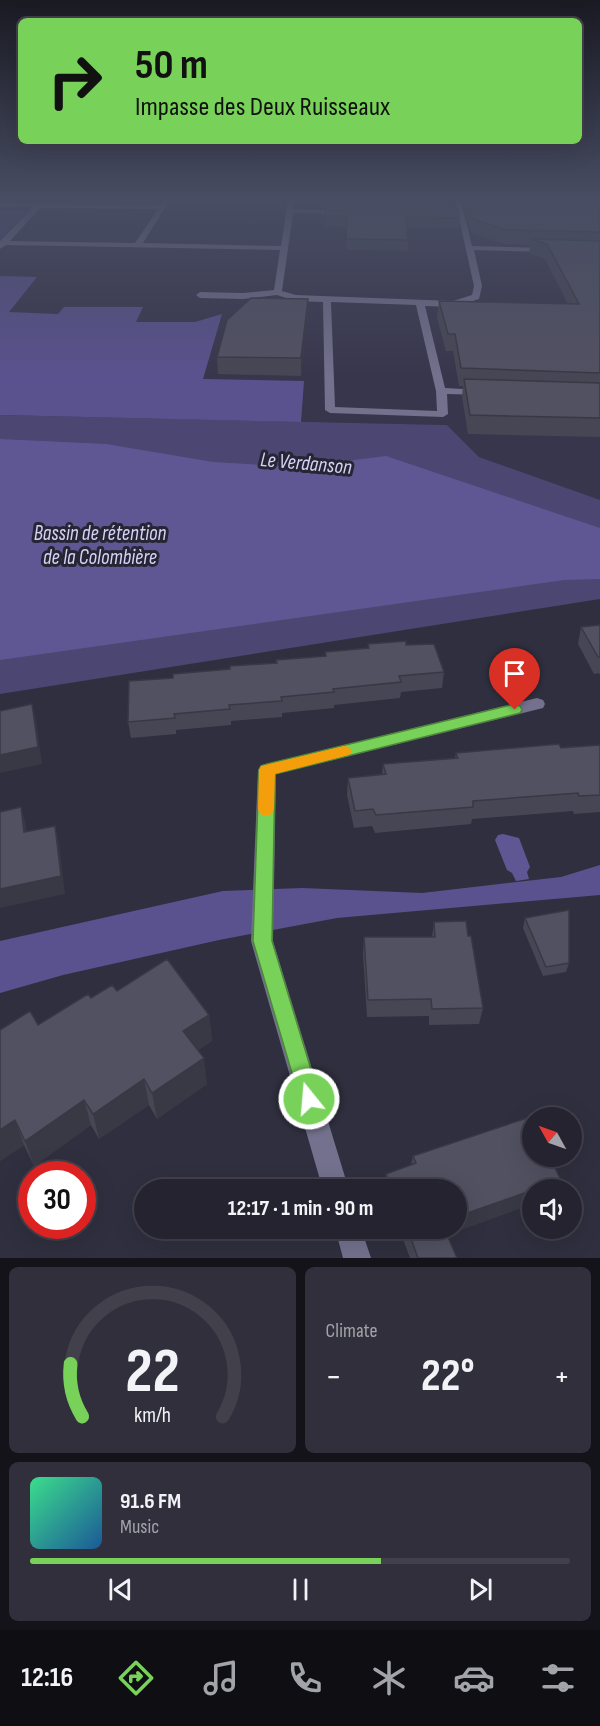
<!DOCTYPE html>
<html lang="en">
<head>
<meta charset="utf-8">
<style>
	body { margin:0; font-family:"Sofia Sans Condensed",sans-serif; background:#302f3b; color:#f1f3f6; height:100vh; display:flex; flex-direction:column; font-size:22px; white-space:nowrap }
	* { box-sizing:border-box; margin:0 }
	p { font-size:20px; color:#a3a4aa }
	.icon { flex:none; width:33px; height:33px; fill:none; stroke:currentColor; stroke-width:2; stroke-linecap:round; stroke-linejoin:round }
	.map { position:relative; height:1258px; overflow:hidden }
	.details { display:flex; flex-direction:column; gap:9px; padding:9px; background:#14131a; flex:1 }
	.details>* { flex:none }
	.guide { position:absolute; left:18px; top:18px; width:564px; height:126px; border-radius:9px; box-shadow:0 6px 24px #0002,0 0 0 2px #41404b; background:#78d259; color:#111; overflow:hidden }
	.needle { width:39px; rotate:310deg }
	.tools { position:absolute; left:522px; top:1107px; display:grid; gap:12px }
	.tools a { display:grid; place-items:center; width:60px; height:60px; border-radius:50%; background:#24232f; box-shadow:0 6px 24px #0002,0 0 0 2px #41404b; font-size:30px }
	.speed { position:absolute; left:18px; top:1161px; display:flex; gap:12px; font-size:30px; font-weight:700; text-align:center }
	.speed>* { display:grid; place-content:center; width:78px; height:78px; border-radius:50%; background:#24232f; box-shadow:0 6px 24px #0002,0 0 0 2px #41404b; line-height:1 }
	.speed .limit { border:9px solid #d22; background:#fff; color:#111 }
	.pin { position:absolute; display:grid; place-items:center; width:51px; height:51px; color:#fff; margin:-62px -26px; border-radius:50% 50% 50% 0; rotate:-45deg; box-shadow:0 0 6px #0007 }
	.pin .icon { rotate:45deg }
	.me { position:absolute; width:66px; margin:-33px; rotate:343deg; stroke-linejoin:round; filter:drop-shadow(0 0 4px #0008) }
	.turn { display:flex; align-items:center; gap:21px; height:126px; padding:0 18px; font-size:27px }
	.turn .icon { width:78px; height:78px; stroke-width:2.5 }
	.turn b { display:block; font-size:42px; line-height:51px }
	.big { font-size:45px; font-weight:700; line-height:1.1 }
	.details .card { flex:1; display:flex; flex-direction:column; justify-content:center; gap:9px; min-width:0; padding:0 21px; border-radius:9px; background:#302f3b }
	.details .dial { align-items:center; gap:0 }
	.dial svg { height:156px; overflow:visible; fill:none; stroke:#41404b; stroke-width:7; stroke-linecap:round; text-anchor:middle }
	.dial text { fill:#f1f3f6; stroke:none }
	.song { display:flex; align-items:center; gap:18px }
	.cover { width:72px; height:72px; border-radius:9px; background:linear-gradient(135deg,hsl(150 70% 55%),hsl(210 70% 35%)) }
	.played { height:6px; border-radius:3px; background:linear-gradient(90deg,#78d259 65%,#41404b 65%) }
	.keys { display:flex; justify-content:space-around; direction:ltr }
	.heat { display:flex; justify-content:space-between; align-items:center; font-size:33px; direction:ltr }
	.details .tiles { flex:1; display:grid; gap:9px; grid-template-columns:1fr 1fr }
	.card:last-child { grid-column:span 2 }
	.trip { position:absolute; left:134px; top:1179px; width:333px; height:60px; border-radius:30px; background:#24232f; box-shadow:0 6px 24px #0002,0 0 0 2px #41404b; font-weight:700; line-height:60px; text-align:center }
	.dock { display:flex; height:96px; justify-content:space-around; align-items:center; background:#0e0e13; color:#a3a4aa }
	.dock .icon { width:42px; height:42px }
	.dock .active { color:#78d259 }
	.dock b { font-size:27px; color:#f1f3f6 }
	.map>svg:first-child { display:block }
	.built { fill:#38364c }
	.green { fill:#4b4672 }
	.forest { fill:#5a528e }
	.water { fill:#5f5793 }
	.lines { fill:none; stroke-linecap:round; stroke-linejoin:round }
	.minor { fill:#73718d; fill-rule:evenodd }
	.wall { fill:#474654 }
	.shaded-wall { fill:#393945 }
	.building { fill:#525162; stroke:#393945; stroke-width:1.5 }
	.route { fill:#78d259; stroke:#4e883a; stroke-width:1.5 }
	.slow { fill:#f59e0b }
	.labels { text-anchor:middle; stroke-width:6; stroke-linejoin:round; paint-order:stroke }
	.water-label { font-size:21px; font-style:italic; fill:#d4d2f6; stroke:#272534 }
</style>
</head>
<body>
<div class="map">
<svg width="600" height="1258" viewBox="0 0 600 1258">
	<rect width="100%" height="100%" fill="#302f3f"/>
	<path class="built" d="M0 200H600V501L479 457 447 425 0 415Z"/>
	<path class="green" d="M0 200H148L146 204Z
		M0 210H29L0 239Z
		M0 415 447 425 479 457 600 500V599L0 694Z"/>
	<path class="forest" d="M0 276 37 277 9 312 58 314 64 307H143L136 322H195L222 314 203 379 304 381 301 422 0 415Z
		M600 865V895L337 918 219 940 63 975 0 993V941L223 891 302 888 422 893 561 877Z"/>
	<path class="water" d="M0 439 106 444 213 462 299 467 386 456 600 528V579L564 580 0 660Z
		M503 834 519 838 530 867 527 872 529 879 516 881 512 873 507 870 495 840 498 835Z"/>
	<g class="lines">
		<path class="minor" d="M164 200H170L143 243 281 246 288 200H294L293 209 347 211 345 214 293 213 282 291 296 295 453 301 472 295 474 286 455 200H461L472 246 550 248 554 250 550 252 474 250 482 286 479 299 454 307 425 306 445 388 480 390 485 393 484 395 447 394 448 414 443 417 330 413 325 410 323 302 295 301 277 295 243 299 200 298 196 295 200 292 243 293 274 290 280 250 6 245 0 249V241L33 207H0V203L160 205ZM40 208 158 209 135 243 10 241ZM331 302 416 305 436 391 437 411 335 407Z
			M537 698 543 700 545 704 543 708 276 774 273 941 349 1190H323L251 941 258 770 261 765 267 764Z
			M335 1228H361L371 1258H343Z"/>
	</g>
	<path class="wall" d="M319 200H455L454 208 459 218V228H407L408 240V251L346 250 347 227 325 226 326 207H319Z
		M462 200H600V437L468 434 462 397 463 386H459L453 351H446L437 318 439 301 568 304 545 259 529 254 530 245 504 244 471 233Z
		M308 315 301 376 218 374 217 357Z
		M600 625V675L599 673 594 674 578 644 581 627Z
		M368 644 406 645 444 672 442 688 401 692 400 698 334 705V708L282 713V717L231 721V725L176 730V734L131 738 128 722 173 678 276 663V660L325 656V652L368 648Z
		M600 745V812L574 814 573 811 472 819 471 824 375 833 372 826 354 828 347 795 348 778 382 774 383 764 455 758 456 753Z
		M525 918 569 963 566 972 543 976 523 928Z
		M434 922 468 936 483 1008 479 1024 429 1025V1016L367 1017 363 954 364 937H432Z
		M91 998 209 1015 212 1041 198 1050 207 1084 157 1119 149 1105 99 1139 91 1125 34 1166 24 1145 0 1161 38 1025Z
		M413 1156 532 1190V1204L446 1235 457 1258H410L399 1228H456V1190H384L386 1174 411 1165Z"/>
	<path class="shaded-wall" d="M308 299V315L301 376V358Z
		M32 704 36 721 42 764 0 773V755Z
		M21 807 26 825 28 850 24 832Z
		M55 826 59 844 65 894 0 908V889Z
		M209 1015 212 1041 187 1058 183 1031Z
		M204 1058 207 1084 157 1119 152 1093Z
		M144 1079 149 1105 99 1139 93 1114Z
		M84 1100 91 1125 34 1166 25 1141Z
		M15 1120 24 1145 0 1161V1130Z
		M561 1180 557 1190H534Z
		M532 1190V1204L438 1238 440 1228H456V1217Z"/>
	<path class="building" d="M467 200H600V232L506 230 473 219Z
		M326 206 457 208 459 218 406 217 408 240 346 239 347 216H325Z
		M531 239 600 241V373L461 368 455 334H448L439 301 579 304 547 244Z
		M251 298 308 299 301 358 217 357 227 320Z
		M464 379 600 383V418L470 415Z
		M600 625V657H598L581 627Z
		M406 641V645L434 644 444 672 399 676 401 682 333 689 334 692 281 697 282 701 229 705 230 709 174 714 175 718 128 722 129 681 173 678V674L230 669V666L277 663 276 660 326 656 325 652 369 648 368 644Z
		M32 704 38 747 0 755V711Z
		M559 744 561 748 600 745V795L579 796 578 793 473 801V807L376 815 373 809 355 811 348 778 386 774 383 764 458 758 456 753Z
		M21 807 24 832 55 826 61 876 0 889V812Z
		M569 910V963L546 967 525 918Z
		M466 921 468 936H471L483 1008 432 1009 431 999 368 1000 364 937H435L434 922Z
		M167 959 209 1015 183 1031 204 1058 152 1093 144 1079 93 1114 84 1100 25 1141 15 1120 0 1130V1030L30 1011 38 1025 88 994 91 998 112 985 117 991Z
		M530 1117 532 1123V1156H549L561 1180 456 1217V1190H392L386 1174 416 1163 413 1156Z
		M407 1228H444L457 1258H418Z"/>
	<linearGradient id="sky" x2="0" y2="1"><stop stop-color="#1a1a23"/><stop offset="0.53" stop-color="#484d63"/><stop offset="1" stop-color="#484d63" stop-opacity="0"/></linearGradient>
	<rect width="600" height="376" fill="url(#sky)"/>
	<path class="route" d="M515 704 520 706 522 710 520 713 275 774 272 941 320 1099 317 1107 309 1110 302 1107 253 941 259 770 261 766 267 764Z"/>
	<path class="slow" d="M344 746 349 747 352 751 349 755 275 774 274 809 272 814 266 816 260 814 258 809 259 770 261 766Z"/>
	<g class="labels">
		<g class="water-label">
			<text transform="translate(306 463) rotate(5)" y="7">Le Verdanson</text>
			<text x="100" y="540">Bassin de rétention<tspan x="100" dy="24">de la Colombière</tspan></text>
		</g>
	</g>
</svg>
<div class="tools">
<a><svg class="needle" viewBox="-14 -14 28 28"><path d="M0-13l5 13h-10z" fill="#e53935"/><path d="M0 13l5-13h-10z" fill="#a3a4aa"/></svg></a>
<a><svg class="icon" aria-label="sound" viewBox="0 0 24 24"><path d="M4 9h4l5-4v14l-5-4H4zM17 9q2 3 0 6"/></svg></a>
</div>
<div class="speed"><div class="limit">30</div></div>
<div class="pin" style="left:515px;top:710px;background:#d93025"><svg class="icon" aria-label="arrive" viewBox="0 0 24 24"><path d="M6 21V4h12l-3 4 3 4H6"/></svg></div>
<svg class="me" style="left:309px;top:1099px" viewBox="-20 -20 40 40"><circle r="17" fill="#78d259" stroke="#fff" stroke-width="3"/><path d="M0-11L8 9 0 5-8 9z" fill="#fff"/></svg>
<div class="trip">12:17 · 1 min · 90 m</div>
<div class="guide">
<div class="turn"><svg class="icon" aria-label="right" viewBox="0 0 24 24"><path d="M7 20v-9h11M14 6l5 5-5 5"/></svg><div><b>50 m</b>Impasse des Deux Ruisseaux</div></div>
</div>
</div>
<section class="details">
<div class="tiles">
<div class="card dial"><svg viewBox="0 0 100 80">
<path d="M14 69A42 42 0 1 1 86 69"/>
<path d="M14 69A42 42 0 0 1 8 42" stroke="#78d259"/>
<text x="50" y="56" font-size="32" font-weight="700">22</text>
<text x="50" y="72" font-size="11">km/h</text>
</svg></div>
<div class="card"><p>Climate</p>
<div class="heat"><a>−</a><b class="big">22°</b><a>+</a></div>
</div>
<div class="card">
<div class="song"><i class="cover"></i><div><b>91.6 FM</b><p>Music</p></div></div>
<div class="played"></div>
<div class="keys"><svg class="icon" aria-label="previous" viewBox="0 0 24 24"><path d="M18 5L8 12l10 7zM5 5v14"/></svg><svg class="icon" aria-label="pause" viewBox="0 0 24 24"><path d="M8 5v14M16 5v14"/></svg><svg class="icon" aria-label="next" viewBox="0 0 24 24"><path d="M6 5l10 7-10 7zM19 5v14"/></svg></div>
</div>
</div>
</section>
<nav class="dock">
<b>12:16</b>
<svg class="icon active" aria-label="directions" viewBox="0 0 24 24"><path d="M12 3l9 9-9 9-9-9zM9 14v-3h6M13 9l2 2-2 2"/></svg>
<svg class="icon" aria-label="music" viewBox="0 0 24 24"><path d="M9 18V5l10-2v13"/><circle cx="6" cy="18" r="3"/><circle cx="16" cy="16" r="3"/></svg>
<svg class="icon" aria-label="phone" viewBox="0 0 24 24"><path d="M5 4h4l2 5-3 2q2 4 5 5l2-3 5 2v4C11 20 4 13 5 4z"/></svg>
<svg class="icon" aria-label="climate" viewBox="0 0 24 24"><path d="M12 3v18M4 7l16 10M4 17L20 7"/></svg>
<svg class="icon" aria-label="car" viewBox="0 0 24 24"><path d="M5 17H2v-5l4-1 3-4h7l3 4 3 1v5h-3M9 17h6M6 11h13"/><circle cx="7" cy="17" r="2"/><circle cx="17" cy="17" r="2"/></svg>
<svg class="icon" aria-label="filters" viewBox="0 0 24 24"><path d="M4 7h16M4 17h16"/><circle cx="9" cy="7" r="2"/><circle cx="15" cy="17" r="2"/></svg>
</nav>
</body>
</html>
